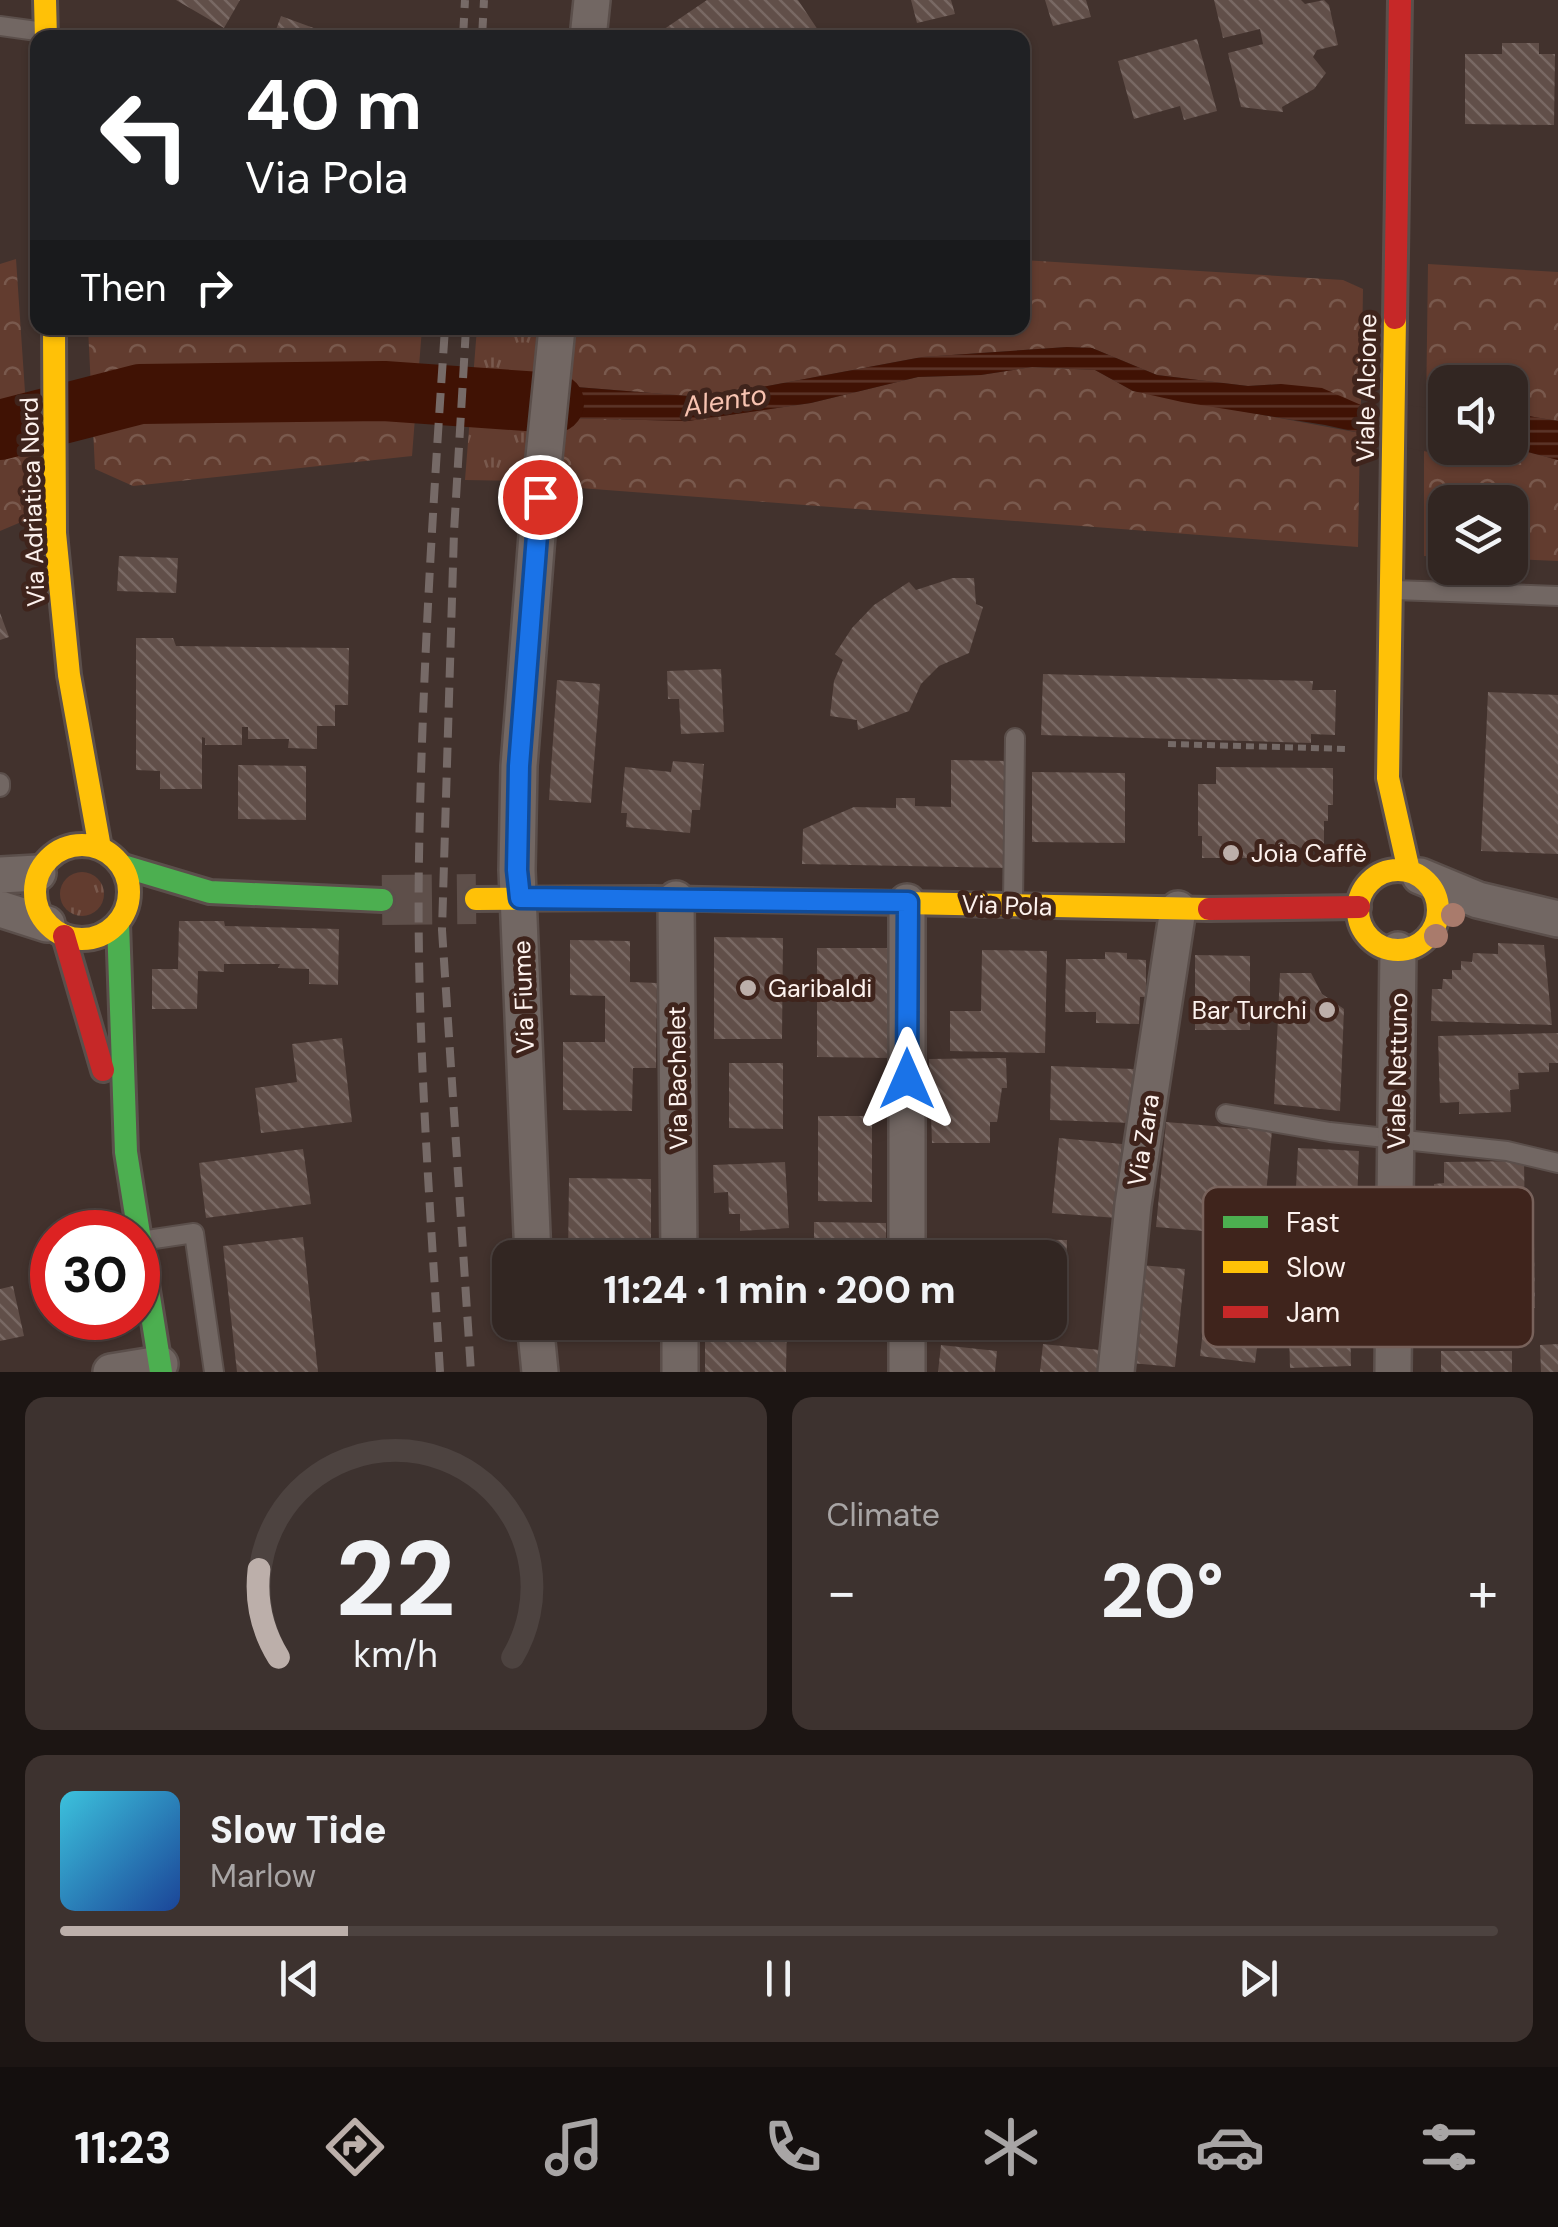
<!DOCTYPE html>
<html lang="en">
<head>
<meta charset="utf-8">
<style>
	body { margin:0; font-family:"DM Sans",sans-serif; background:#3d322f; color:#f1f3f6; height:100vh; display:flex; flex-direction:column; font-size:38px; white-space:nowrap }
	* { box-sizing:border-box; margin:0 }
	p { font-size:32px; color:#a8a5a5 }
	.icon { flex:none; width:55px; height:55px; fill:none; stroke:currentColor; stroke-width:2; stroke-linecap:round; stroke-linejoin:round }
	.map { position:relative; height:1372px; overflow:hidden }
	.drawer { display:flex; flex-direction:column; gap:25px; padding:25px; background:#1c1513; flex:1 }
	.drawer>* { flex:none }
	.banner { position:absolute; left:30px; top:30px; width:1000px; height:305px; border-radius:20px; box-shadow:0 2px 8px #0004,0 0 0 2px #4d4340; background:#202124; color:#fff; overflow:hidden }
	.buttons { position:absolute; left:1428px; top:365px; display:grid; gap:20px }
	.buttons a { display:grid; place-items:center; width:100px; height:100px; border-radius:20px; background:#322622; box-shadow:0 2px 8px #0004,0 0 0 2px #4d4340; font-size:50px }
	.speed { position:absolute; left:30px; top:1210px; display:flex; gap:20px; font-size:50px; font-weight:700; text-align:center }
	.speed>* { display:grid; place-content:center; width:130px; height:130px; border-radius:50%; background:#322622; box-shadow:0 2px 8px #0004,0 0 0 2px #4d4340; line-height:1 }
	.speed .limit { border:15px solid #d22; background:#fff; color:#111 }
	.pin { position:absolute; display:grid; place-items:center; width:85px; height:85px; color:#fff; margin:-42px; border:5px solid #fff; border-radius:50%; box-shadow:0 2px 10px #0007 }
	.me { position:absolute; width:110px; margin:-55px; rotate:0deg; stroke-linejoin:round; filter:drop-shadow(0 0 8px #0008) }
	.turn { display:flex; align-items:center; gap:35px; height:210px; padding:0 50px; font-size:45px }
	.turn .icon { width:130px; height:130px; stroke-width:2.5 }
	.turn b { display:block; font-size:70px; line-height:85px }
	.then { display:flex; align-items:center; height:95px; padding:0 50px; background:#0003; gap:20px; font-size:38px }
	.big { font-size:75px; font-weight:800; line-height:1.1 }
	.drawer .widget { flex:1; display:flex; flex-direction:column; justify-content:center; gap:15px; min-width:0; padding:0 35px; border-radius:20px; background:#3d322f }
	.drawer .dial { align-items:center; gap:0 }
	.dial svg { height:260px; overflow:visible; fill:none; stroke:#4d4340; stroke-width:7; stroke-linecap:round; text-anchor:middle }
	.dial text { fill:#f1f3f6; stroke:none }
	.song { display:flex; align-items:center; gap:30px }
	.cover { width:120px; height:120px; border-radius:15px; background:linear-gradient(135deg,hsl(190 70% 55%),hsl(220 70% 35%)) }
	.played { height:10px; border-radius:5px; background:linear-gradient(90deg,#bcafaa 20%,#4d4340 20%) }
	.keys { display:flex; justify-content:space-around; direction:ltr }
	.heat { display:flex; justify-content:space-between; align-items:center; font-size:55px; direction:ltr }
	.drawer .tiles { flex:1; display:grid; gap:25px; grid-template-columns:1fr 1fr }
	.widget:last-child { grid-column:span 2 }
	.trip { position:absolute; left:492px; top:1240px; width:575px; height:100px; border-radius:20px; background:#322622; box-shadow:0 2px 8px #0004,0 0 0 2px #4d4340; font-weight:800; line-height:100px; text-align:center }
	.menu { display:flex; height:160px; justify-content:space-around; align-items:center; background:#140f0e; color:#a8a5a5 }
	.menu .icon { width:70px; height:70px }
	.menu .active { color:#bcafaa }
	.menu b { font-size:45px; color:#f1f3f6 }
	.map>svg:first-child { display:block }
	.grass { fill:url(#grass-tufts) }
	.forest { fill:url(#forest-crowns) }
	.water { fill:url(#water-rules) }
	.pier { fill:#42322d }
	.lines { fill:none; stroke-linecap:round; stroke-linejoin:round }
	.river { stroke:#401204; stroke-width:60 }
	.building { fill:url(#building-back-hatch) }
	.secondary-tunnel { stroke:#5e4f4a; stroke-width:50; stroke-dasharray:50 25; stroke-linecap:butt }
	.lane-casing { stroke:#5b4f4b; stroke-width:22 }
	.street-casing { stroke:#5b4f4b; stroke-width:40 }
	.fast-casing { stroke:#5b4f4b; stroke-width:28 }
	.slow-casing { stroke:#5b4f4b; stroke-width:28 }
	.jam-casing { stroke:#5b4f4b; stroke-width:28 }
	.path { stroke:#756a67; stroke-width:6; stroke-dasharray:8 5; stroke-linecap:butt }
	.lane { stroke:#726763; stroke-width:18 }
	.street { stroke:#726763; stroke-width:35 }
	.fast { stroke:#4caf50; stroke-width:22 }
	.slow { stroke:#ffc107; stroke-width:22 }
	.jam { stroke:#c62828; stroke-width:22 }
	.rail { stroke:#766a67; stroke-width:8; stroke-dasharray:20 10; stroke-linecap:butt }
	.tree { fill:#a97b6c }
	.route-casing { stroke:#114b97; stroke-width:25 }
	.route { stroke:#1a73e8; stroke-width:18 }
	.poi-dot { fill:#bcafaa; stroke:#3f241c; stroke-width:4 }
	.labels { text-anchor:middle; stroke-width:10; stroke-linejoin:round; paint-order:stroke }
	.street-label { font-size:25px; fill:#fdf2ee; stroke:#3f241c }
	.poi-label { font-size:25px; fill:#fdf2ee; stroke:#3f241c; text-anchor:start }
	.water-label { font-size:28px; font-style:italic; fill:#f8c3b1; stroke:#3f241c }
	.key { fill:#3f241c; stroke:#78625b; stroke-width:2.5 }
	.key-label { font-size:28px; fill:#fdf2ee }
</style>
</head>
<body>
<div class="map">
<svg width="1558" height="1372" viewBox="0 0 1558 1372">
	<defs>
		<pattern id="grass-tufts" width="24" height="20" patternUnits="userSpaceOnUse" patternTransform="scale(2.5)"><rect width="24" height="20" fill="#623c2f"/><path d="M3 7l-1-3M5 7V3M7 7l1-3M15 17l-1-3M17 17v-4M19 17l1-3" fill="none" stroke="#79594d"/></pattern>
		<pattern id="forest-crowns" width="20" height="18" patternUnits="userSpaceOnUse" patternTransform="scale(2.5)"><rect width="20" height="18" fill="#623c2f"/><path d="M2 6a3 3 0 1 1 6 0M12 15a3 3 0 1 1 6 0" fill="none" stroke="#79594d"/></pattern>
		<pattern id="water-rules" width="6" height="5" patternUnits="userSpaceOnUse" patternTransform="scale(2.5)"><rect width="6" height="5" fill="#401204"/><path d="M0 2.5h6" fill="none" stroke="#5c3529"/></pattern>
		<pattern id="building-back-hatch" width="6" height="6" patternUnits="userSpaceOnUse" patternTransform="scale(2.5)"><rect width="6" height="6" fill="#614f49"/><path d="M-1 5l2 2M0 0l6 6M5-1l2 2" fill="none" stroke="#796964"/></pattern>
	</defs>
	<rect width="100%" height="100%" fill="#42322d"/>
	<path class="grass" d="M477 328H537L524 481 465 480Z
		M60 894a22 22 0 1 1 44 0a22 22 0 1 1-44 0Z"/>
	<path class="forest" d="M16 259 26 407 0 416V264Z
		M1023 260 1343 280 1363 289 1361 405 1281 384 1248 386 1157 375 1092 348 1067 347 922 357 746 390 689 396 564 386 568 328H1022Z
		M1428 264 1558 272V421L1510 413V382H1445V413H1426Z
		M88 328H422L412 456 133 486 95 469Z
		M1032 367 1095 370 1133 391 1360 433 1358 547 554 486 560 418 688 421 811 403 918 377 981 375Z
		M30 429 33 517 0 531V437Z
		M1424 447 1513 448 1558 460V561L1510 559V502H1445V557L1424 556Z"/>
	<path class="water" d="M1067 347 1092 348 1157 375 1248 386 1281 384 1322 388 1361 405 1445 413V447H1424L1325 425 1182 402 1133 391 1095 370 1032 367 981 375 918 377 811 403 688 421 560 418 564 386 689 396 746 390 922 357Z
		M474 373 506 383 532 385 529 414 471 411Z
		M26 407 30 429 0 437V416Z
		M1510 413 1558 421V460L1513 448H1462H1510Z"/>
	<path class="pier" d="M1361 400 1430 408 1429 452 1360 439Z"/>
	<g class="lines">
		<path class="river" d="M0 430 140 394 384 391 554 403"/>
	</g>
	<path class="building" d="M176 0H240L224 28Z
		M707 0H798L822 36 651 38Z
		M911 0H951L955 14 917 23Z
		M1045 0H1086L1091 17 1053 26Z
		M1214 0H1301L1305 4 1324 0 1329 5 1338 45 1317 50 1313 57 1326 73 1314 89 1282 107 1283 112 1241 107 1228 53 1263 44 1260 29 1223 38Z
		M281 16 338 37V38H273Z
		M1197 39 1217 111 1184 120 1180 106 1134 119 1118 61Z
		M1502 43H1539V54H1555L1554 125 1465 124V54H1502Z
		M119 556 178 558 176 593 117 591Z
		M953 578H974L976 604 983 607 969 653 939 666 921 684 909 711 858 730 857 720 830 716 834 681 843 660 835 654 852 628 874 605 909 582 916 590Z
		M0 613 9 637 0 640Z
		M136 638H173L176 646 349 648 348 705H335V726H317V749L288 748 289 739H248V727H242V745H205V738L202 737V789H160V771L136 770Z
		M721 669 724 732 681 734 679 699H668L667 671Z
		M1043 674 1313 681 1312 690H1336L1335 735 1311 734V743L1041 735Z
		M557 680 600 684 591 803 549 800Z
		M1488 692 1558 695V854L1481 851Z
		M951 760 1011 761 1009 868 802 864 803 829 854 807 896 808V798H915V806L951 807Z
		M673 761 704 764 700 810H692L690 833 626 827 627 813H621L625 767 671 772Z
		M238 765 306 766V820L238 819Z
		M1216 767 1333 768V805H1328V821H1324V848L1274 847V853H1252V858H1202V836H1198V784H1216Z
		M1032 772 1125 773V843L1032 842Z
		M179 921H224L225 926 339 929 338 985 309 984V969L278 968 280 964H224V972L198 971 197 1009H152V969H178Z
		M714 937 783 938 782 1039H714Z
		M570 940 630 941V982L657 983 656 1068H633L632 1111 563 1110V1042H605V996L570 995Z
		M1498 943 1544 945 1552 1025 1431 1021 1432 989H1442L1443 979H1452V970H1461V961L1472 962 1473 953 1498 954Z
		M817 948H890V1058L817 1057Z
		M982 950 1047 951 1045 1053 950 1051V1011H981Z
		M1105 952 1127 953V959L1146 960V997H1140L1139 1024 1096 1023V1012H1065L1066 959H1105Z
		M1195 955 1250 956V1030H1195Z
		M1280 973H1311L1322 994 1344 1009 1340 1111 1274 1104Z
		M1558 1033V1063H1549V1072L1518 1073 1519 1089 1510 1090 1511 1112 1459 1114V1102L1440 1103 1438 1036Z
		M342 1038 352 1122 261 1133 255 1088 297 1082 292 1044Z
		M1006 1058 1007 1088H1002L997 1122H990V1143H932L929 1059Z
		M729 1063H783V1129L729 1128Z
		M1051 1066 1134 1069 1132 1123 1050 1120Z
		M818 1116H872V1202L818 1201Z
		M1166 1122 1272 1131 1262 1236 1156 1227Z
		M1059 1138 1122 1144 1117 1218 1052 1213Z
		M1298 1148 1359 1151 1356 1229 1294 1227Z
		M303 1149 311 1204 206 1218 199 1163Z
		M1524 1161 1525 1224H1477V1219L1435 1220 1434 1184 1444 1183V1162Z
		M785 1162 789 1228 740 1231V1214H729L728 1192 714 1193 713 1165Z
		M569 1178 651 1179V1258H568Z
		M814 1222 886 1223V1258H814Z
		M303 1237 318 1372H237L223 1246Z
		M934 1238 1067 1240 1065 1315H1050V1258H934Z
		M1534 1243 1535 1308 1491 1309V1327L1441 1328 1440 1287H1420L1419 1245Z
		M1141 1265 1185 1269 1175 1367 1131 1363Z
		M1209 1278 1265 1284 1255 1363 1200 1356Z
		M13 1286 24 1336 0 1341V1289Z
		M1355 1295 1356 1319 1350 1320 1351 1366 1290 1368 1288 1297Z
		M56 1318H104L105 1322 58 1330Z
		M568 1322H651V1341H568Z
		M705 1322H787L786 1372H705Z
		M814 1322H885V1338H814Z
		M1043 1344 1109 1351 1107 1372H1040Z
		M1558 1344V1372H1541L1540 1345Z
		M941 1345 997 1351 995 1372H938Z
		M1441 1351H1512V1372H1441Z"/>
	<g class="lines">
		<path class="secondary-tunnel" d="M382 900 476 899"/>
		<g class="lane-casing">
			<path id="lane" d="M0 26 44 32
				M1394 590 1558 596
				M0 783V787
				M1013 904 1015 738
				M1226 1114 1330 1132 1507 1151 1558 1163
				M141 1241 194 1233 214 1372"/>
		</g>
		<g class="street-casing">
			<path id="street" d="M588 38 592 0
				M0 875 38 873
				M1420 876 1478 900 1558 919
				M676 899 679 1258
				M0 909 47 924
				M533 1258 517 870 519 766 540 497 557 328
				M907 1258V902
				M535 1322 540 1372
				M680 1322V1372
				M111 1372 160 1364
				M907 1372V1322
				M1116 1372 1133 1205 1178 909
				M1393 1372 1398 950"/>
		</g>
		<g class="fast-casing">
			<path id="fast" d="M123 866 210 892 382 900
				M118 923 126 1152 161 1372"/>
		</g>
		<g class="slow-casing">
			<path id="slow" d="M45 0 46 38
				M1395 318 1388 778 1409 871
				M54 328 55 533 69 675 100 848
				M35 892a47 47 0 1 1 94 0a47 47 0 1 1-94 0Z
				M1358 910a40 40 0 1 1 80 0a40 40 0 1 1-80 0Z
				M476 899 654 898 1209 909"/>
		</g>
		<g class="jam-casing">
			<path id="jam" d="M1395 318 1400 0
				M1209 909 1359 907
				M64 936 103 1070"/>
		</g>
		<path class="path" d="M1168 744 1349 749"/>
		<use href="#lane" class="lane"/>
		<use href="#street" class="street"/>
		<use href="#fast" class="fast"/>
		<use href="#slow" class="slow"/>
		<use href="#jam" class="jam"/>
		<path class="rail" d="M463 38 465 0
			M482 38 484 0
			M466 328 454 532 442 930 471 1372
			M440 1372C430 1201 416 1028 419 857 422 681 433 504 445 328"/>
	</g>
	<g class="tree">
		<circle cx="1453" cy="915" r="12"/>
		<circle cx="1436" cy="936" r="12"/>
	</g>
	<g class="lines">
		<g class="route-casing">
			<path id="route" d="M540 497 519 766 517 870 520 898 908 902 907 1079"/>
		</g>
		<use href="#route" class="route"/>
	</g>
	<g class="poi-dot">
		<circle cx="1231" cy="853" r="10"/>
		<circle cx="748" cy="988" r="10"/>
		<circle cx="1327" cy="1010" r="10"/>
	</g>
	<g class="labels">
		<g class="street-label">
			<text transform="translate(1366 388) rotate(-89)" y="9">Viale Alcione</text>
			<text transform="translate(32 502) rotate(-92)" y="9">Via Adriatica Nord</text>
			<text transform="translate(1007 905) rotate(2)" y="9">Via Pola</text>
			<text transform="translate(523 997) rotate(-92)" y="9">Via Fiume</text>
			<text transform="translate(1397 1071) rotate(-89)" y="9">Viale Nettuno</text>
			<text transform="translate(677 1078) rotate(-91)" y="9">Via Bachelet</text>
			<text transform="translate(1143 1140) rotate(-81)" y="9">Via Zara</text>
		</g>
		<g class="poi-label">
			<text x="1251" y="862">Joia Caffè</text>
			<text x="768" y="997">Garibaldi</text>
			<text x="1307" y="1019" text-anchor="end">Bar Turchi</text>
		</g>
		<g class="water-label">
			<text transform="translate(725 400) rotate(-9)" y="10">Alento</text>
		</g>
	</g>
	<rect x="1203" y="1187" width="330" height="160" rx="15" class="key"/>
	<rect x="1223" y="1216" width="45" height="12" fill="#4caf50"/>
	<rect x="1223" y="1261" width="45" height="12" fill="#ffc107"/>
	<rect x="1223" y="1306" width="45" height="12" fill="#c62828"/>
	<g class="key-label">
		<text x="1286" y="1232">Fast</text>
		<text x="1286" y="1277">Slow</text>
		<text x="1286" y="1322">Jam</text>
	</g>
</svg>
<div class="buttons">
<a><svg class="icon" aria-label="sound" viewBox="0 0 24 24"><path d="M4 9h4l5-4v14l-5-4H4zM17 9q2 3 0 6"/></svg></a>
<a><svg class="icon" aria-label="layers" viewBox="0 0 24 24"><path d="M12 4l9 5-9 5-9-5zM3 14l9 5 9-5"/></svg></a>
</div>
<div class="speed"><div class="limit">30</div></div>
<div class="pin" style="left:540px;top:497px;background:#d93025"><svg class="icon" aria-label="arrive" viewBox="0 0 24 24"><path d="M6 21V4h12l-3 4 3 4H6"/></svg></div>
<svg class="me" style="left:907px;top:1079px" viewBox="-20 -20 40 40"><path d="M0-17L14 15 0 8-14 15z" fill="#1a73e8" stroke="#fff" stroke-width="4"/></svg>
<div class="trip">11:24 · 1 min · 200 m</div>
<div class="banner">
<div class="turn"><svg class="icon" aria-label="left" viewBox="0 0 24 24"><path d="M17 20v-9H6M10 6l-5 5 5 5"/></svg><div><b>40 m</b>Via Pola</div></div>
<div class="then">Then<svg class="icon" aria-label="right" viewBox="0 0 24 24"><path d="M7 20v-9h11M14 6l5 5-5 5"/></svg></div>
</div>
</div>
<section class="drawer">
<div class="tiles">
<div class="widget dial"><svg viewBox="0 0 100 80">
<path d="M14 69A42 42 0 1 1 86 69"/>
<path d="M14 69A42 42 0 0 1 8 42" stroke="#bcafaa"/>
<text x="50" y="56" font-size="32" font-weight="700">22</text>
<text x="50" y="72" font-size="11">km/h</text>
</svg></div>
<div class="widget"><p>Climate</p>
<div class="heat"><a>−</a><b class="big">20°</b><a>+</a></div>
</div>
<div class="widget">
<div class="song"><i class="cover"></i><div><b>Slow Tide</b><p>Marlow</p></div></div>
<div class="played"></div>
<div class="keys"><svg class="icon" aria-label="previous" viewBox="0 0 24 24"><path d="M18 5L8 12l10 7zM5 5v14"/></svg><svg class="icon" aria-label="pause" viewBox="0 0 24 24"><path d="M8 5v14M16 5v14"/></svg><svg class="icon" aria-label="next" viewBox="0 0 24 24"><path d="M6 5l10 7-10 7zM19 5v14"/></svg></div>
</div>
</div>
</section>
<nav class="menu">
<b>11:23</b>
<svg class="icon active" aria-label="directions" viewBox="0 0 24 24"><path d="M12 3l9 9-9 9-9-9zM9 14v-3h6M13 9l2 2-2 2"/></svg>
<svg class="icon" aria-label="music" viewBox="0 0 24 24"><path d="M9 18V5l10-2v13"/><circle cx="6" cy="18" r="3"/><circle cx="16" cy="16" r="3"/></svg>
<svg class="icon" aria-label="phone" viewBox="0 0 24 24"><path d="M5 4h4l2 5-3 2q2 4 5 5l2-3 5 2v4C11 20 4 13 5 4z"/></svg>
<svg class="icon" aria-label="climate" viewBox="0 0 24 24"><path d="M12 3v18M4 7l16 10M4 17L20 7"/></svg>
<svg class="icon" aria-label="car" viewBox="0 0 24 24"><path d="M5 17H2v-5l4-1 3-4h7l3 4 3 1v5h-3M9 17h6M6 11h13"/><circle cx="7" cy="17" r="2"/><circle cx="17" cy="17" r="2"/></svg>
<svg class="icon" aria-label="filters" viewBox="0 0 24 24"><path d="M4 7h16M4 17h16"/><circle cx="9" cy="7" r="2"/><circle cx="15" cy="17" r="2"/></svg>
</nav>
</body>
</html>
